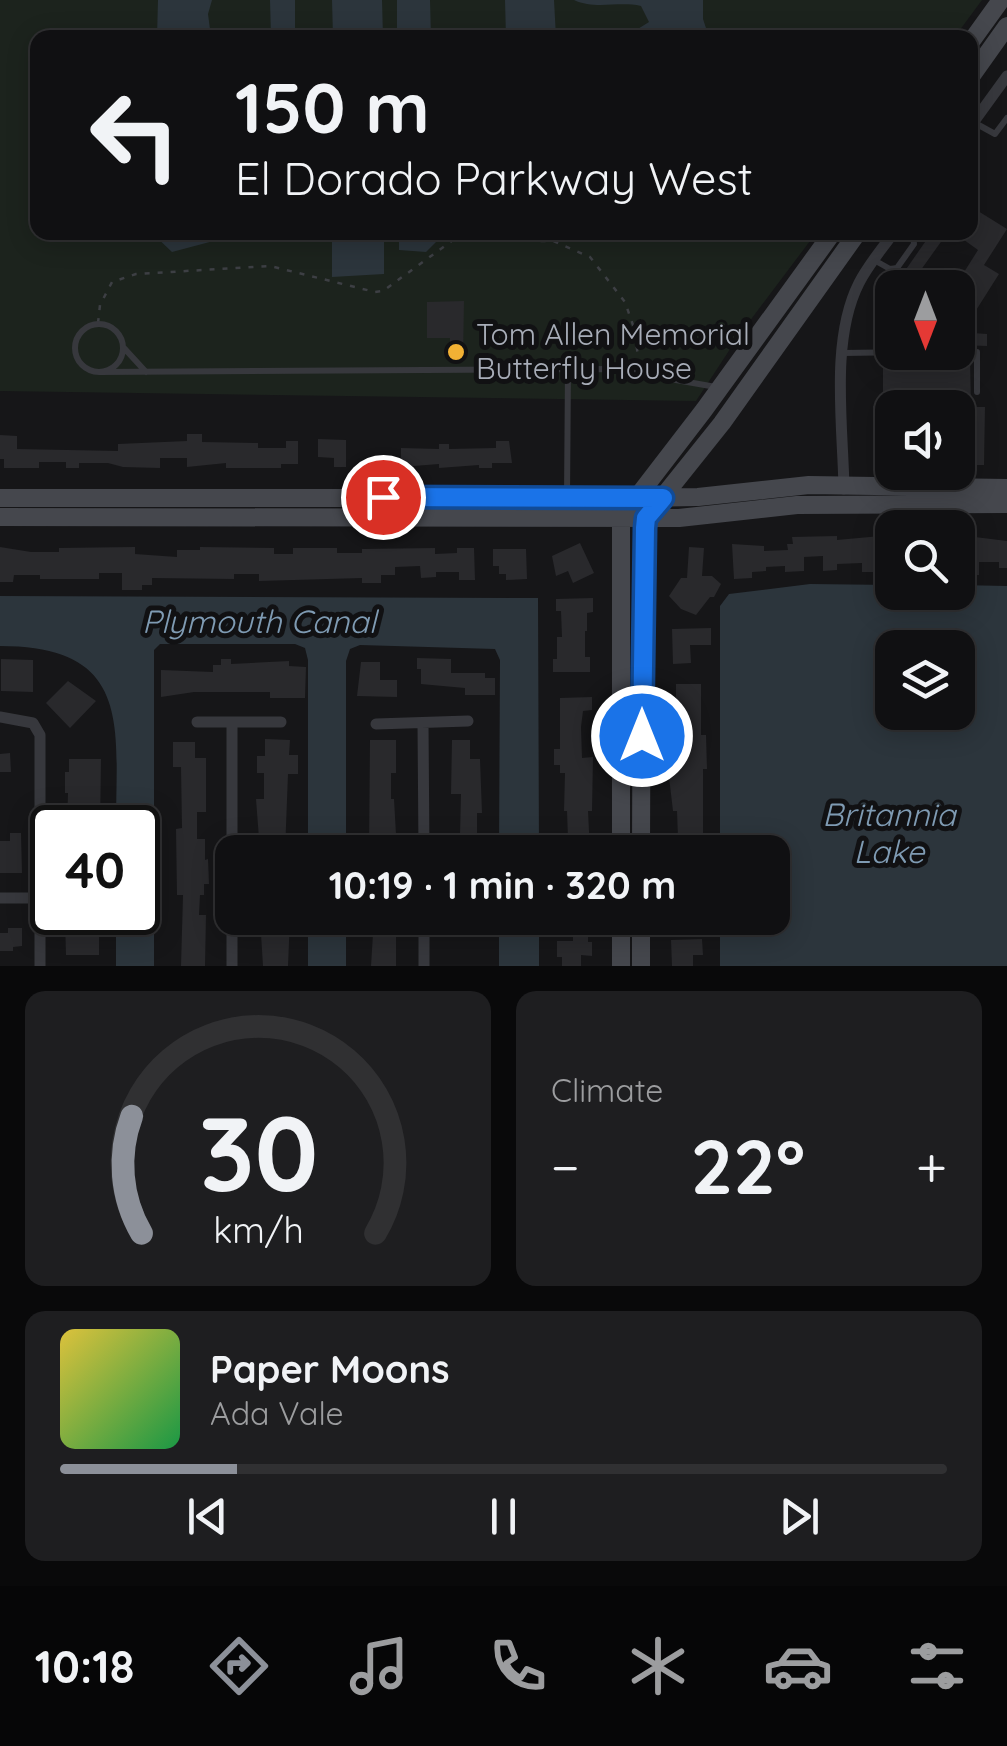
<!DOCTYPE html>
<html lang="en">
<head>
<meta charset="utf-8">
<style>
	body { margin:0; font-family:Quicksand,sans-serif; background:#1e1e20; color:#f1f3f6; height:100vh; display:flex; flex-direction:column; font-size:38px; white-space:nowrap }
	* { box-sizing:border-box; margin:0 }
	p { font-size:32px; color:#9c9d9f }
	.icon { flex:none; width:55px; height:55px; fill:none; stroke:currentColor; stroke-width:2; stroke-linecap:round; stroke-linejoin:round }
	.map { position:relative; height:966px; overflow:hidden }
	.panel { display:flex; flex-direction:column; gap:25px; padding:25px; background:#09090a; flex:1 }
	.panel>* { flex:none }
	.top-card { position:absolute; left:30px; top:30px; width:948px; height:210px; border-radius:20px; box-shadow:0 5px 25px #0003,0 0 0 2px #303032; background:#101012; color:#f1f3f6; overflow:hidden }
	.needle { width:65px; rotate:180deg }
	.controls { position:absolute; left:875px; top:270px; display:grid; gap:20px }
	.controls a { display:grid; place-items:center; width:100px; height:100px; border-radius:20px; background:#101012; box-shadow:0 5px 25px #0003,0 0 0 2px #303032; font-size:50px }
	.speed { position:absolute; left:30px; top:805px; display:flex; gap:20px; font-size:50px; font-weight:700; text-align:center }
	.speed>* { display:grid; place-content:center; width:130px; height:130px; border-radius:50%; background:#101012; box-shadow:0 5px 25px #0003,0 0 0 2px #303032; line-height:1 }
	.speed .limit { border:5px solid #111; border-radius:15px; background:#fff; color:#111 }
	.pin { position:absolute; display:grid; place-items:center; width:85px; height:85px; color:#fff; margin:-42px; border:5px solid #fff; border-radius:50%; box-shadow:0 2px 10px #0007 }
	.me { position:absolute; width:110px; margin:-55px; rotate:0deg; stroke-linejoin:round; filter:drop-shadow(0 0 8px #0008) }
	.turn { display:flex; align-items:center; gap:35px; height:210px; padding:0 40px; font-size:45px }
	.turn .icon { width:130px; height:130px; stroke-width:2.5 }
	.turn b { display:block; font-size:70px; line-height:85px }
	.big { font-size:75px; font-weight:700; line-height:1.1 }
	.panel .card { flex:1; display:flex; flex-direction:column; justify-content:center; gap:15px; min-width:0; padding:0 35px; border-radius:20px; background:#1e1e20 }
	.panel .dial { align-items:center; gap:0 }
	.dial svg { height:260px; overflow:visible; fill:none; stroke:#303032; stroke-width:7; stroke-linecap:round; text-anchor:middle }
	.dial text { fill:#f1f3f6; stroke:none }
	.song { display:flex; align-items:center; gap:30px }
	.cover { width:120px; height:120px; border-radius:15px; background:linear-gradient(135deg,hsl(50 70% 55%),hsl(140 70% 35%)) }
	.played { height:10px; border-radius:5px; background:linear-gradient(90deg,#8c9099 20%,#303032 20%) }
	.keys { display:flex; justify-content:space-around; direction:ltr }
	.heat { display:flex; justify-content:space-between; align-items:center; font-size:55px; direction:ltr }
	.panel .tiles { flex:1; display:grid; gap:25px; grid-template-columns:1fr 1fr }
	.card:last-child { grid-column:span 2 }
	.trip { position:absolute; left:215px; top:835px; width:575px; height:100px; border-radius:20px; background:#101012; box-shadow:0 5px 25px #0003,0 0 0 2px #303032; font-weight:700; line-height:100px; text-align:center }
	.menu { display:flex; height:160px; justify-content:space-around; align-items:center; background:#060607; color:#9c9d9f }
	.menu .icon { width:70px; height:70px }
	.menu .active { color:#8c9099 }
	.menu b { font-size:45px; color:#f1f3f6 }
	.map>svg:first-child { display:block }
	.green { fill:#1c231d }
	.water { fill:#2c353c; fill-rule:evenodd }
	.building { fill:#29292c }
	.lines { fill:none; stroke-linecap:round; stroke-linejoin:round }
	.path { stroke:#3d3f44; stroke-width:2.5; stroke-dasharray:5 8; stroke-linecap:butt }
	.lane { stroke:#37383d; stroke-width:6 }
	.street { stroke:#37383d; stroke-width:11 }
	.secondary { stroke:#45474d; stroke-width:18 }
	.route-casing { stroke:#114b97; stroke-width:25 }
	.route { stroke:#1a73e8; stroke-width:18 }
	.poi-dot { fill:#f2b134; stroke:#111113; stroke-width:4 }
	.labels { text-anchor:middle; stroke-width:10; stroke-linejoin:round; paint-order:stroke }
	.poi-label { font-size:30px; fill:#a8adb8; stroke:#111113; text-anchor:start }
	.water-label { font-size:32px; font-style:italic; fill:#7f9bb3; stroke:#111113 }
</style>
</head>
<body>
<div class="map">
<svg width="1007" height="966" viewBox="0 0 1007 966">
	<rect width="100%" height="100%" fill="#161618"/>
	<path class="green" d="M0 0H982L954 38H38V232L816 233 740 334 696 401 0 391Z"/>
	<path class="water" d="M158 0H212L208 14 211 37H157Z
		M270 0H295V37H271Z
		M332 0H382L383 37H333Z
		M397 0H430L431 37H397Z
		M505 0H554L556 37H506Z
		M574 0H703V19L709 37H625L649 22 641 6C618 1 595 10 574 0Z
		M152 233H221V239L172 252Z
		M332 233H384V274L332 277Z
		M399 233H438L439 239 426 252 399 250Z
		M810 584 892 585V592H958V585L1007 586V966H720V918H772V852H720V606L729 594ZM892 648H958V712H892Z
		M0 596 538 598 539 852H499L500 660 495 649 360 645 350 649 346 661V852H308V660L305 648 295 644H160L154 650V966H116V913L138 912V828L116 827C116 727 133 646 0 646Z
		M308 918H346V966H308Z
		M499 918H539V966H499Z"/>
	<path class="building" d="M970 206 1007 229 984 265 999 274 968 323 958 317V288H954L978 250 953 232H970Z
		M932 232H948L908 288H893Z
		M890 291H892V335L878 330Z
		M464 301 463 358H450V338H427V302Z
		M958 332 987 334V346L958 345Z
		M958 359H970L971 407H985L984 465H958V408H952V398H938V393L912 392 905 393V408H892V464H873V406H883V362H958Z
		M187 434H202V442L258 443V448H286V441H298V464H281V468H226V463L187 467V458H160V468L123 467 108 463H79V468H66V462H39V468H4V459H0V435L17 436V449L118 451V444L187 441Z
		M318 439 346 440V467H334V458L318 457Z
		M496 441H509L512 463H492V468H479V465L439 468V464L401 467V448L439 449V444H449V449L496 448Z
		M959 535 1007 541V568H999V562H979V575H958Z
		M837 536V540L881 536V541H892V567H880V572H862V563L837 564V570L823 571V556L804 557V571L785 572V566L766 567V571L752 572V578L734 579 732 544 764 546V551L788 550 787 544H793L792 537Z
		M580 543 594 573 573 583 568 571 556 576 552 556Z
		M0 547 31 552H59V548L135 547V554L177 557V550H200V547L274 548V554H293V548H337V553H362V549L435 548V554L457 553V548H474L475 580H459V572H436V577L421 578 420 566 395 567V575H381V583H362V578L259 581V574H234V579L152 578V585H142V590H122V573H99V579H40V575H14L13 582H0Z
		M689 547 704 548 702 576H712L721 584 714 597H710L696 615 681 609 669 596 681 578H687Z
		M493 549H526L527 579 506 580V574H499V566H493Z
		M593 598V612L587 613V631H585V657H590V672H553V659H557V637H562L561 611H556V599Z
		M711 628V645H690L691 663 673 664 672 629Z
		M417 658 451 659V673H485V678H495V695H465V688L421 684V669H417Z
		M1 659 33 660V692L1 691Z
		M221 659H231V664L289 661V666L306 667 305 698H270V692H194L161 697V670L213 672V665H221Z
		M361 662H380V680H397V697L357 696Z
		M68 681 96 701 70 728 46 703Z
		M676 684H701V735H706L707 769H703V850L672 851V838H678L677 811H673L669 777H672V757H681L680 721H671V707H676Z
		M592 697V710L583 711 581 727 582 758 593 757 592 811H588L590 852H574V839H568L567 811H564L565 773H560V765H554V749H560V698Z
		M265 739 290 740 289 755H298V774H288L285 852H260L256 799H264V773H257V756H265Z
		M370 740H396V773H391V799H394L397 852H369Z
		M452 740H470V759H480L482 813H477V852H452V835H460L461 794H451Z
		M173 742H195V758H206V812H197V839H205V860L208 859 209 884H204V895H200L199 915H206L205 966H181L183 895H177L176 829 182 828 181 767H173Z
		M10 753 11 772H0V754Z
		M69 759H101L100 828H67L68 793H65V772H69Z
		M10 833H21L22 873H0V841H10Z
		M260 918H290L288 966H263Z
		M374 918H396V966H371Z
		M453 918H473L474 934H454Z
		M573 918H588V942H592V956L581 955V966H562V957H557V941H573Z
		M65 920H99V955H66Z
		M8 928H22V946L13 947V951H0V933H8Z
		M702 939 703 955H693V966H672L671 940Z"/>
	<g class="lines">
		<path class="path" d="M98 323 100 305 112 282 136 274 270 266 375 292 383 291 453 240 553 241 590 257 625 302 634 328 639 363"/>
		<path class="lane" d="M975 123 995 134 1007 118
			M874 260 890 269 897 268 914 244 913 232
			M75 348a24 24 0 1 1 48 0a24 24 0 1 1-48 0Z
			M124 348 146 372
			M958 352H977V392
			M843 353 912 352
			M99 372 613 369 716 387
			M567 497 568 369"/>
		<path class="street" d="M970 127 1007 76
			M844 489C843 426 830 340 859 283 868 265 882 249 894 232
			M0 717 33 723 40 735V966
			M197 722H281
			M232 722V966
			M423 723 424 852
			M376 724 468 721
			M0 898H40
			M424 966V918"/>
		<path class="secondary" d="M970 43 1001 0
			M970 78 1007 26
			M0 498H637L698 497 809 485 1007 488
			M0 517 679 518 797 505 1007 504
			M621 852V518L704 410 833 232
			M641 852 642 582 646 518 722 423 858 232
			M621 918V966
			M641 966V918"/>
	</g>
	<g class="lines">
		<g class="route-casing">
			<path id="route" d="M383 497 663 498 646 518 645 528 642 736"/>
		</g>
		<use href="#route" class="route"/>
	</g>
	<circle class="poi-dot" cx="456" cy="352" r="10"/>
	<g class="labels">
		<g class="poi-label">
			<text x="476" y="345">Tom Allen Memorial<tspan x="476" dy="34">Butterfly House</tspan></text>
		</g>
		<g class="water-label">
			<text x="259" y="633">Plymouth Canal</text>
			<text x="889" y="826">Britannia<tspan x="889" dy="37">Lake</tspan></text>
		</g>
	</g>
</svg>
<div class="controls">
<a><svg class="needle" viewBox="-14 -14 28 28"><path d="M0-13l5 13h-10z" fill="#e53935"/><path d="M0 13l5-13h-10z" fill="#9c9d9f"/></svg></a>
<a><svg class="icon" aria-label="sound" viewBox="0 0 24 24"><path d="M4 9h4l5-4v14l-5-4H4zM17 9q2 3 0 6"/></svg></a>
<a><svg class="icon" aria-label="search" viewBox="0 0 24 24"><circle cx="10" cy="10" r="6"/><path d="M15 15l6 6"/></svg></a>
<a><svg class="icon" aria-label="layers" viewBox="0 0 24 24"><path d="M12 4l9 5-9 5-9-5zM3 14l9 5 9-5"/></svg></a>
</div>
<div class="speed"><div class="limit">40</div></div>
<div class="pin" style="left:383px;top:497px;background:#d93025"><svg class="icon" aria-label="arrive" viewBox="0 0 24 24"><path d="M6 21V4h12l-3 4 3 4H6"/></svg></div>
<svg class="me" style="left:642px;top:736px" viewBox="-20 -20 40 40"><circle r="17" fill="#1a73e8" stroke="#fff" stroke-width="3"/><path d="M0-11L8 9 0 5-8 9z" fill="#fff"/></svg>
<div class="trip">10:19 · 1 min · 320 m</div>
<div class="top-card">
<div class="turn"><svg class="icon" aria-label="left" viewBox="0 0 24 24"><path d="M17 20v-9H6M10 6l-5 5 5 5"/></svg><div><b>150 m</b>El Dorado Parkway West</div></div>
</div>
</div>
<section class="panel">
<div class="tiles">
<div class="card dial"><svg viewBox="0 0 100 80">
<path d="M14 69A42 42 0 1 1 86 69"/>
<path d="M14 69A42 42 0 0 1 11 33" stroke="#8c9099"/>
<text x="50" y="56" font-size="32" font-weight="700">30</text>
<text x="50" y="72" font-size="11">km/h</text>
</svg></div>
<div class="card"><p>Climate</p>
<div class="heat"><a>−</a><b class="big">22°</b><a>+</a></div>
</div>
<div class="card">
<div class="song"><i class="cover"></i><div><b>Paper Moons</b><p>Ada Vale</p></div></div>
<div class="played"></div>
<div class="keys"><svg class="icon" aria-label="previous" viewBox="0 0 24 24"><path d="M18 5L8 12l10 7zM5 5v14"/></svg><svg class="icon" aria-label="pause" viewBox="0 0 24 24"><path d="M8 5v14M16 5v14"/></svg><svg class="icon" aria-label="next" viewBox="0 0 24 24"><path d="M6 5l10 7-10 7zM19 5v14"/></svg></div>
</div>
</div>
</section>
<nav class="menu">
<b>10:18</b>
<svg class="icon active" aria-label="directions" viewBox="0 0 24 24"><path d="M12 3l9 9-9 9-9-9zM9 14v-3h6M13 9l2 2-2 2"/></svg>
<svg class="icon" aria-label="music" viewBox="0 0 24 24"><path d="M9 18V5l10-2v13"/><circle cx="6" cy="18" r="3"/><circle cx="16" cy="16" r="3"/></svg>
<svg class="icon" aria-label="phone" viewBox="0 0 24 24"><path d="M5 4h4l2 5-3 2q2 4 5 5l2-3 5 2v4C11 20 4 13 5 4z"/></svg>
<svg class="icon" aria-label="climate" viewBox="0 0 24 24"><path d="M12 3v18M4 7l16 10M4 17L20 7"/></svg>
<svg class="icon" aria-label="car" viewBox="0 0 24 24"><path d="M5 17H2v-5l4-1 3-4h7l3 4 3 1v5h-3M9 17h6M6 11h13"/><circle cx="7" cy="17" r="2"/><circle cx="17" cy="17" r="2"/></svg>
<svg class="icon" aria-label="filters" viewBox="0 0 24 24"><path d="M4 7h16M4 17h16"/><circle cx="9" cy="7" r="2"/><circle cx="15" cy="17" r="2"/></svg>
</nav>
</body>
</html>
